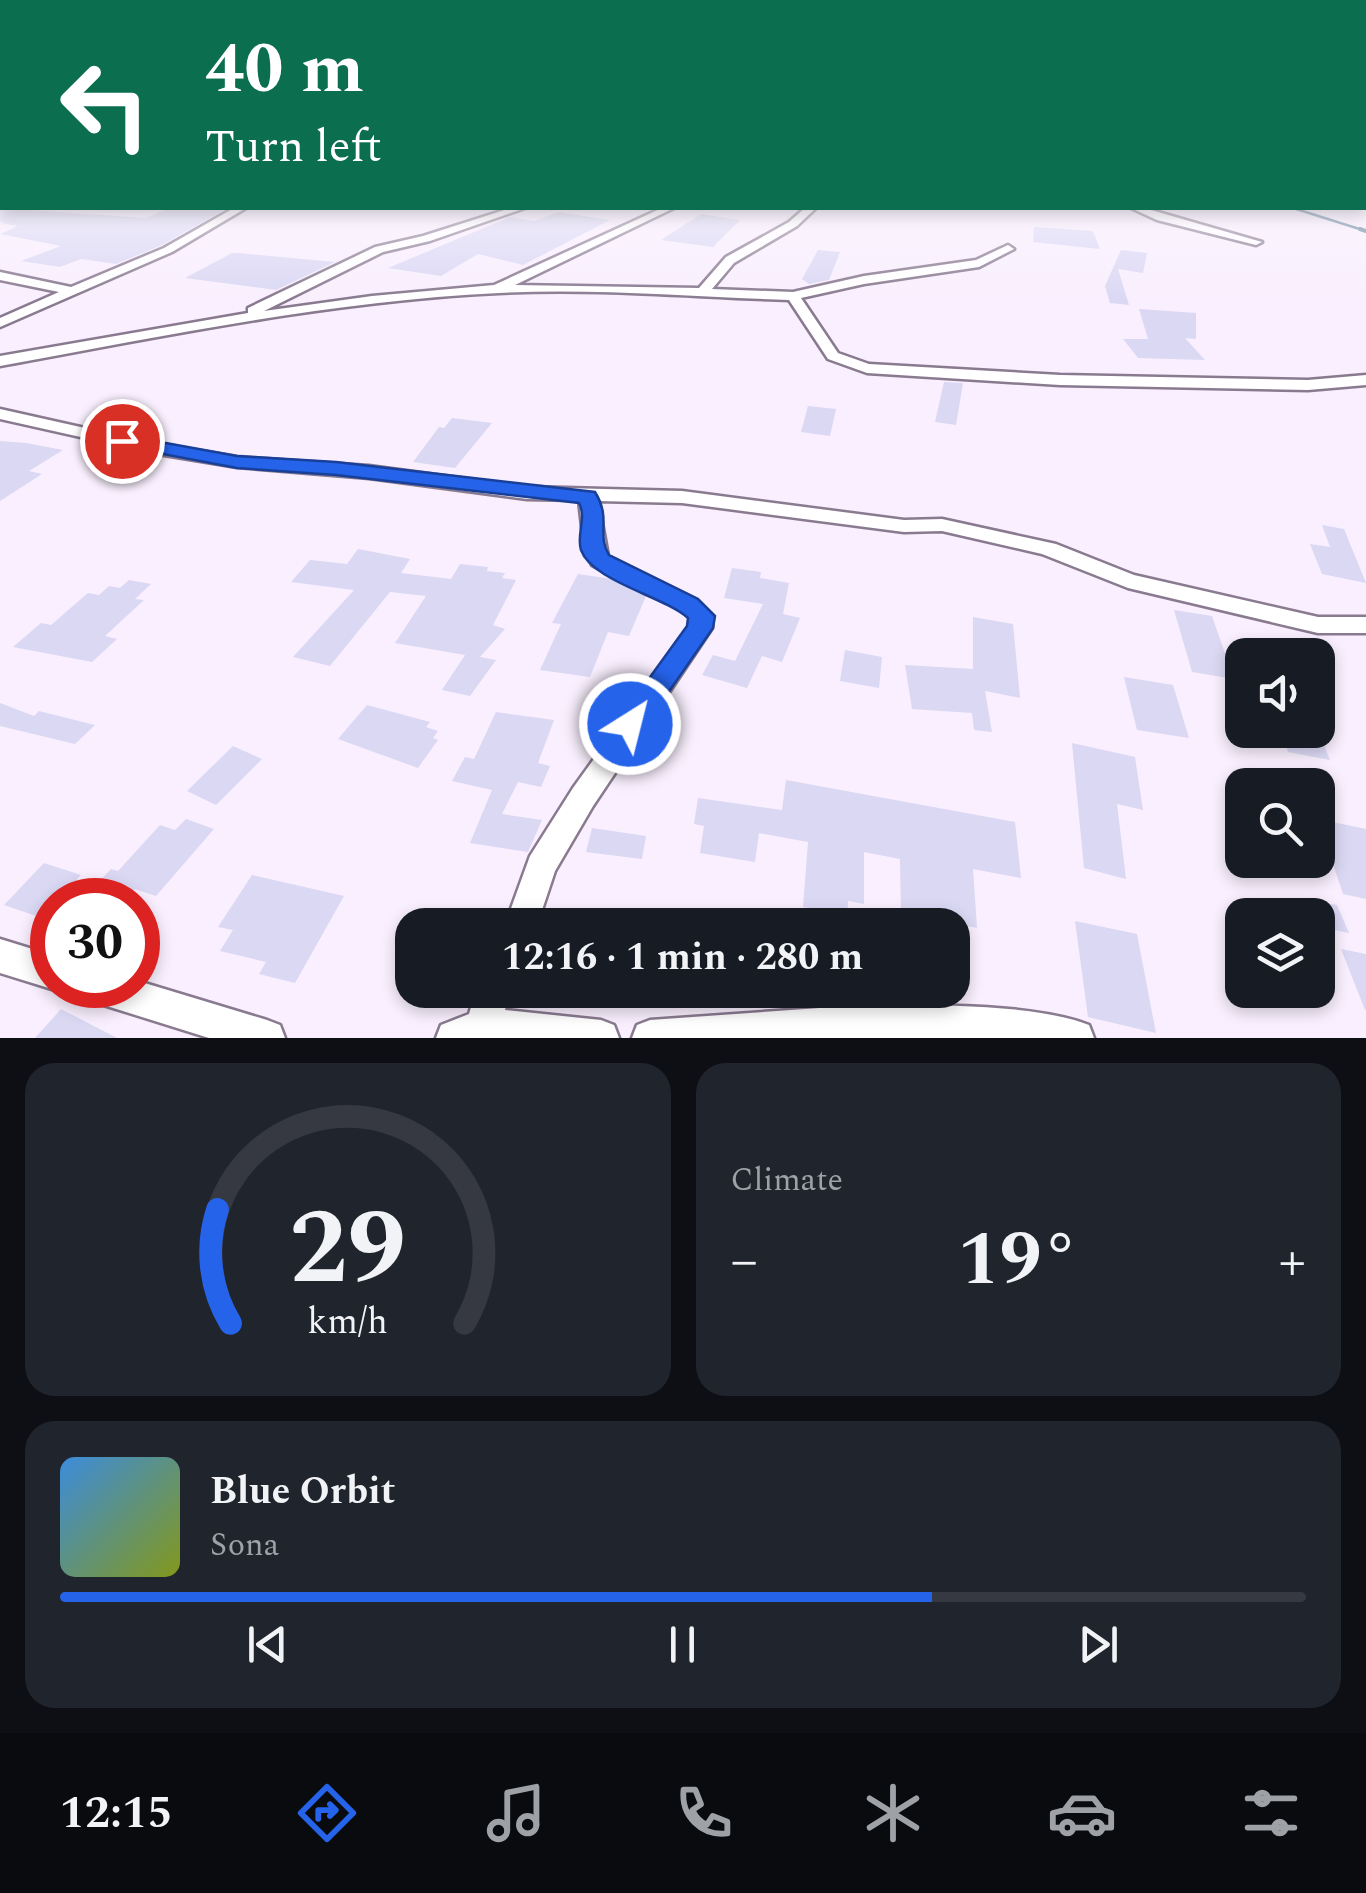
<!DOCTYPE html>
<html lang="en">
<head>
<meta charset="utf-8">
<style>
	body { margin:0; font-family:Spectral,serif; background:#20242c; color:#f1f3f6; height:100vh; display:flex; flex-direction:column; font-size:38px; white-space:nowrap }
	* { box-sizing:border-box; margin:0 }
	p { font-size:32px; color:#9ea1a6 }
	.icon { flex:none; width:55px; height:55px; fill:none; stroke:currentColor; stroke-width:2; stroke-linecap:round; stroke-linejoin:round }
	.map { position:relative; height:1038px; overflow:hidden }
	.details { display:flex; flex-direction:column; gap:25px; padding:25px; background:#0d0f14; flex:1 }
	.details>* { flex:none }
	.hud { position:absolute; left:0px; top:0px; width:1368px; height:210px; box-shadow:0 5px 15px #0003; background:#0b6e4f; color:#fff; overflow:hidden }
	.buttons { position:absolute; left:1225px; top:638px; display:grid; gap:20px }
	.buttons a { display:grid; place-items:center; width:110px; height:110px; border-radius:20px; background:#171b24; box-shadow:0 5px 15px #0003; font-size:50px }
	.speed { position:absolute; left:30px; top:878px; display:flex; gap:20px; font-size:50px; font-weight:700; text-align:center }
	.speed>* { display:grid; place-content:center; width:130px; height:130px; border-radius:50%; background:#171b24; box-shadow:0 5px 15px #0003; line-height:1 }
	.speed .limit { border:15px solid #d22; background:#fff; color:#111 }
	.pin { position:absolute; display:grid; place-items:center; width:85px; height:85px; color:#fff; margin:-42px; border:5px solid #fff; border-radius:50%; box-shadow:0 2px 10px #0007 }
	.me { position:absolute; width:110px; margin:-55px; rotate:36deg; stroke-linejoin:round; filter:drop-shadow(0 0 8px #0008) }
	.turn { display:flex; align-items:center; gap:35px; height:210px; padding:0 40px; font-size:45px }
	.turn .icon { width:130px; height:130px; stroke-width:2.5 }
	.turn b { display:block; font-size:70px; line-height:85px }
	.big { font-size:75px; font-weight:700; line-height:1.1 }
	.details .widget { flex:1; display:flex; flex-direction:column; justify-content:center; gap:15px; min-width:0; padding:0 35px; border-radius:30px; background:#20242c }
	.details .dial { align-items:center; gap:0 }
	.dial svg { height:260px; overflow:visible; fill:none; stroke:#363941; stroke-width:7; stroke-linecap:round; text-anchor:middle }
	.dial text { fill:#f1f3f6; stroke:none }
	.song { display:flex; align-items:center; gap:30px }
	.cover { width:120px; height:120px; border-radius:15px; background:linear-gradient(135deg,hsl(210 70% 55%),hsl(70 70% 35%)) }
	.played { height:10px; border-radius:5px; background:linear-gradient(90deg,#2563eb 70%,#363941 70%) }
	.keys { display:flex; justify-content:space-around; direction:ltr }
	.heat { display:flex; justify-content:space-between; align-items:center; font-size:55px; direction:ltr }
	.details .tiles { flex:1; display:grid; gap:25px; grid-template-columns:1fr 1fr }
	.widget:last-child { grid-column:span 2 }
	.trip { position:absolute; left:395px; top:908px; width:575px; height:100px; border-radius:30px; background:#171b24; box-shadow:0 5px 15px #0003; font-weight:700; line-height:100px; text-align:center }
	.tabs { display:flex; height:160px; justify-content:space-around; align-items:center; background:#090b0e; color:#9ea1a6 }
	.tabs .icon { width:70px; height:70px }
	.tabs .on { color:#2563eb }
	.tabs b { font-size:45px; color:#f1f3f6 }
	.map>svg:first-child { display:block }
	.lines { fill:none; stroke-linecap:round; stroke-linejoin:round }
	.stream-far1 { stroke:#5c7c98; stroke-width:2.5 }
	.stream { stroke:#5c7c98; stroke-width:4 }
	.building { fill:#dbd8f4 }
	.street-casing { stroke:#897a90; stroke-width:5 }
	.street { fill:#fff; fill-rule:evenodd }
	.route { fill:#2563eb; stroke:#184099; stroke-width:2.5 }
</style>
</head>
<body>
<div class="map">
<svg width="1366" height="1038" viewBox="0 0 1366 1038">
	<rect width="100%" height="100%" fill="#f9effe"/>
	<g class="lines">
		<path class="stream-far1" d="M1293 208 1366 231"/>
		<path class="stream" d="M1360 229 1366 231"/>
	</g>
	<path class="building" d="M0 208 146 218 169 208H227L162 245 116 264 81 259 60 267 21 261 61 246 0 234 18 226 1 223 4 222H0Z
		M558 212 610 220 523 265 478 254 441 276 388 268 510 217 534 221Z
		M701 214 740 220 713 247 661 240Z
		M1034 227 1093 231 1100 249 1033 242Z
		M818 250 840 252 829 280 809 284 802 279Z
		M1121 250 1147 253 1143 273 1118 269 1129 305 1110 303 1105 286Z
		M232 253H238L335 262 276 290 185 278Z
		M1139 309 1196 313V339L1185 338 1205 360 1138 358 1123 339H1148Z
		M944 382 963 383 956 425 935 422Z
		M808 406 836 409 830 436 801 432Z
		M452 418 492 423 455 468 413 462 439 427 444 428Z
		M0 441 26 443 63 450 29 471 42 474 0 501Z
		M1322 525 1344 529 1366 583 1322 574 1310 544 1330 547Z
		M358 549 410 559 401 573 451 579 460 564 488 567 487 571 505 573 502 578 516 580 493 625 505 629 480 657 496 660 470 696 442 690 465 655 395 643 426 596 390 592 330 666 293 657 354 590 291 582 310 560 347 564Z
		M732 568 761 572 760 578 789 583 783 614 800 618 782 662 762 656 747 688 702 675 713 655 735 661 763 604 724 598Z
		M578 574 612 579 646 596 629 636 608 632 590 677 540 670 561 624 552 623Z
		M129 580 151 584 135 599 144 600 105 636 117 639 92 662 13 647 41 623 51 625 88 593 99 595 109 586 120 588Z
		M1174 610 1212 616 1234 679 1192 672Z
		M973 617 1013 624 1020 698 985 691 992 732 974 730 972 713 912 709 905 665 973 669Z
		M845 650 882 657 879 688 840 681Z
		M1124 677 1173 685 1189 738 1137 730Z
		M597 697 622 706 605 731 580 721Z
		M0 703 34 716 39 711 95 725 75 744 0 726Z
		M367 705 430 722 426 727 438 731 433 738 438 740 418 768 338 739Z
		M496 712 554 720 538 763 550 766 541 787 518 782 502 814 542 820 528 852 470 843 492 790 452 781 465 757 474 759Z
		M1281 730H1318L1330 760 1288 752Z
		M1072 743 1135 757 1143 810 1117 804 1126 879 1084 868Z
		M233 746 262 759 216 805 187 791Z
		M786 780 1015 822 1021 878 973 869 977 928 901 914 900 859 864 852V904L848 901 847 925H822V911L803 907 808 842 759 833 755 862 700 853 704 826 694 824 698 798 782 810Z
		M186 819 214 829 156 896 135 889 127 898 95 886 111 869 118 871 160 825 175 830Z
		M1318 819 1366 829V899L1343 894 1332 861 1318 857Z
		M592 828 646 836 642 859 586 852Z
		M44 863 81 875 58 900H52V906L42 918 4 905Z
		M252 875 344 896 295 983 259 974 266 962 220 951 233 930 218 927Z
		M1314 901 1337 905 1349 933 1324 928Z
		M1075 921 1137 934 1156 1033 1088 1017Z
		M1341 949 1366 954V1010H1365Z
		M61 1009 117 1038H35Z"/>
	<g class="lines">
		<g class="street-casing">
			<path id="street" d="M1365 186H1366V192H1365Z
				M234 208H246L172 252 0 327V318L59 292 0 280V272L71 287 164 248Z
				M511 208H525L430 241 383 252 264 311 372 296 494 285 662 208H674L515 285 699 288 726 257 789 222 805 208H816L797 226 734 263 712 289 793 292 864 276 976 260 1008 245 1014 249 979 267 864 284 801 298 838 353 869 364 1060 375 1308 380 1366 375V385L1308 390 1060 385 867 373 828 359 789 300C692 297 596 288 499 293 331 301 165 336 0 366V356L248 313V308L375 247 423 236Z
				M1131 208H1144L1262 242 1256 245 1157 220Z
				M0 409 152 443 237 457 369 466 527 487 682 491 904 520 942 519 1056 544 1134 575 1318 617H1366V633H1318L1128 588 1042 554 942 531 904 532 682 503 598 501 608 556 697 600 713 616 712 628 593 806 555 871 537 925H505L530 856 573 788 689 627 690 618 681 610 592 565 584 545 579 500 527 499 369 478 237 467 152 453 0 419Z
				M0 939 52 955V985H62L52 989 0 973Z
				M138 981 267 1020 280 1025 285 1038H209L94 1002 82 997 77 985H138Z
				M476 990H510L505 1010 601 1020 614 1025 619 1038H436L441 1025 469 1014Z
				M863 1005C924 1005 1034 1003 1089 1025L1094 1038H632L637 1025 650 1020Z"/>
		</g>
		<use href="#street" class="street"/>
	</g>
	<linearGradient id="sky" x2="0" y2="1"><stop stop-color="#7cb0de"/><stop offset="0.52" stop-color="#fcf8ff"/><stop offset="1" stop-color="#fcf8ff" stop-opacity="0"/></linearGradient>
	<rect width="1366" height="300" fill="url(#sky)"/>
	<path class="route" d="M122 435 237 456 336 462 595 492C612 519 596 534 609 555L698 599 715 616 713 628 641 732 630 736 620 732 616 724 687 626 688 618C663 596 592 581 581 550 576 535 587 518 579 503L336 475 237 468 115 445V437Z"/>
</svg>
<div class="buttons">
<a><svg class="icon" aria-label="sound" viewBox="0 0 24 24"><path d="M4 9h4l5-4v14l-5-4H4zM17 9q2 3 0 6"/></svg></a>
<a><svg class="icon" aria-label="search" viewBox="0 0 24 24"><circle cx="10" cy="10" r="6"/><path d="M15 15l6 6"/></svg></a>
<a><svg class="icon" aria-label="layers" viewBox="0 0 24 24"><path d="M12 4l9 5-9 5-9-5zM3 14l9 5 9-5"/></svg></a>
</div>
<div class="speed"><div class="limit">30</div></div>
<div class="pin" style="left:122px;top:441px;background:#d93025"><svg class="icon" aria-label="arrive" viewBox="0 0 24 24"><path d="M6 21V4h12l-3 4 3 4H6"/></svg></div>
<svg class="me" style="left:630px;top:724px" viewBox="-20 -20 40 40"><circle r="17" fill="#2563eb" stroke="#fff" stroke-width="3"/><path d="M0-11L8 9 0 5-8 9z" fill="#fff"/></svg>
<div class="trip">12:16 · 1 min · 280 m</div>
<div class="hud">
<div class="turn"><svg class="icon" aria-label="left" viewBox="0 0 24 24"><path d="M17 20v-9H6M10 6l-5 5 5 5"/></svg><div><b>40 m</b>Turn left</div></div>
</div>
</div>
<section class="details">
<div class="tiles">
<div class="widget dial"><svg viewBox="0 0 100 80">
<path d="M14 69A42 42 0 1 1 86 69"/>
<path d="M14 69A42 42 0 0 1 10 34" stroke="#2563eb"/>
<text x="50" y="56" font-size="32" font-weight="700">29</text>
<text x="50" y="72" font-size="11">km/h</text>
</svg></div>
<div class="widget"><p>Climate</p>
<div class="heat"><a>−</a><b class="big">19°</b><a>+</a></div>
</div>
<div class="widget">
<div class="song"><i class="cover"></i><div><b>Blue Orbit</b><p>Sona</p></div></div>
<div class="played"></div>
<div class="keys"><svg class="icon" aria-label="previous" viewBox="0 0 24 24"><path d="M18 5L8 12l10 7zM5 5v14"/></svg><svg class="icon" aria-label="pause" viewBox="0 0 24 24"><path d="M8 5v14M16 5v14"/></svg><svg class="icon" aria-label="next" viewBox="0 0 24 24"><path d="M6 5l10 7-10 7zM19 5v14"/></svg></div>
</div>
</div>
</section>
<nav class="tabs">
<b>12:15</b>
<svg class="icon on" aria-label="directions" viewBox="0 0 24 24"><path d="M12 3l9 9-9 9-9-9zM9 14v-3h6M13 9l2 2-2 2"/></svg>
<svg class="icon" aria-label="music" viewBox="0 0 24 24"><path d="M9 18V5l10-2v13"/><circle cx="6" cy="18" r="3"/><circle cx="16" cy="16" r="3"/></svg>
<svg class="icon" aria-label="phone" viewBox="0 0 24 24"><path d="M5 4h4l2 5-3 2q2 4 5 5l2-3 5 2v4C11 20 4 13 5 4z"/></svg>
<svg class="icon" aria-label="climate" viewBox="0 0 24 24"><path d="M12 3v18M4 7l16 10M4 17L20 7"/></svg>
<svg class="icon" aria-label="car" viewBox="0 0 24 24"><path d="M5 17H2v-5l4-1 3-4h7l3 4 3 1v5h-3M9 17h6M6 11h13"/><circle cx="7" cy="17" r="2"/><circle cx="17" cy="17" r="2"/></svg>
<svg class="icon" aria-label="filters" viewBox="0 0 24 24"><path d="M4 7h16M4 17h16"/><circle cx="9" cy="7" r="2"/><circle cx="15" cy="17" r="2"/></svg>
</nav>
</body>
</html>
